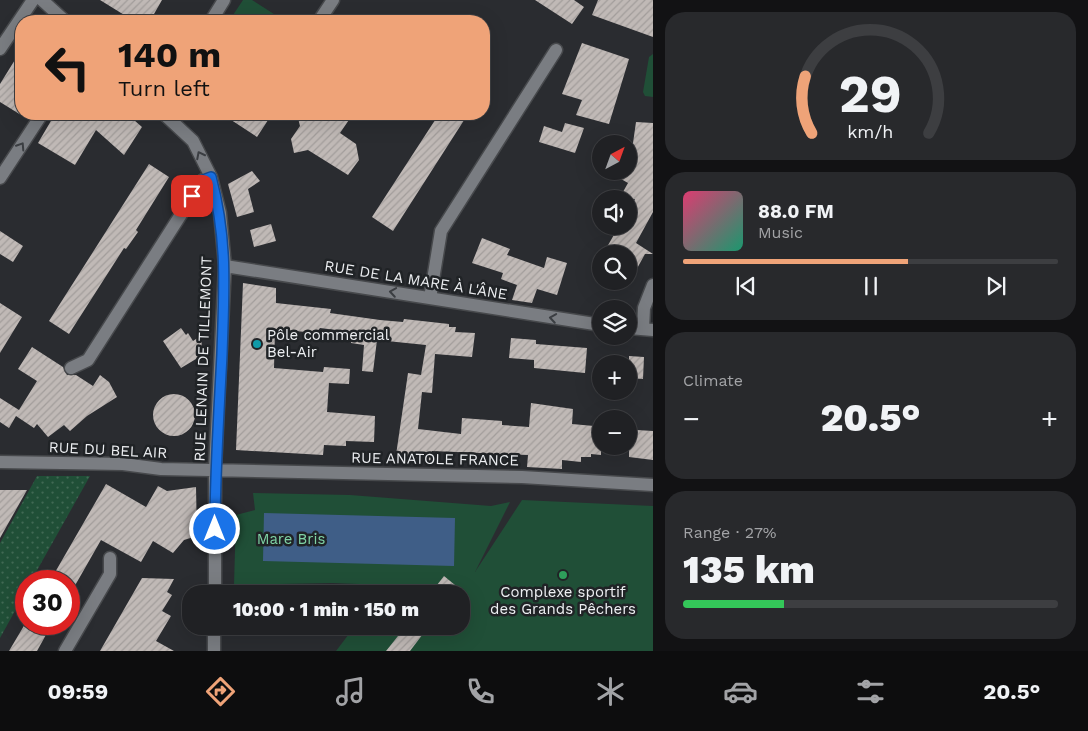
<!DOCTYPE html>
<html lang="en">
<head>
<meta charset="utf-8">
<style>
	body { margin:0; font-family:"Work Sans",sans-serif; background:#28292c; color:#f1f3f6; height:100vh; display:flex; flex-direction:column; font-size:19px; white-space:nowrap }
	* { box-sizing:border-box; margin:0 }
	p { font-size:16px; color:#a2a3a6 }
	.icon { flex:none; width:28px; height:28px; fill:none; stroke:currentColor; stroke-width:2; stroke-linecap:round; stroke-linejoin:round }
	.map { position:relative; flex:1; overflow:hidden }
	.details { display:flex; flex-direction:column; gap:12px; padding:12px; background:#121214; width:435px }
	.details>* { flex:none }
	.top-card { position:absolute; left:15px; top:15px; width:475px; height:105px; border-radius:20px; box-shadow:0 5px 20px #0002,0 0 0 1px #3d3e41; background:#efa378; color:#111; overflow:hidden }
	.needle { width:32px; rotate:41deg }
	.buttons { position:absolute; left:592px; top:135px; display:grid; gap:10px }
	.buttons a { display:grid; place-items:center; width:45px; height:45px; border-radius:50%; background:#202124; box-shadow:0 5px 20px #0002,0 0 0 1px #3d3e41; font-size:25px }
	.speed { position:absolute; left:15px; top:570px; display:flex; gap:10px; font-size:25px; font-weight:700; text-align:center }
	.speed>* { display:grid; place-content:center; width:65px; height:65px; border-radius:50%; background:#202124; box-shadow:0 5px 20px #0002,0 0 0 1px #3d3e41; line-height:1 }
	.speed .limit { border:8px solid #d22; background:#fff; color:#111 }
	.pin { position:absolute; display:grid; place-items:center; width:42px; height:42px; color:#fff; margin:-21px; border-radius:10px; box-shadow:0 2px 8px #0006 }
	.me { position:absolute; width:55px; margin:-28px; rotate:0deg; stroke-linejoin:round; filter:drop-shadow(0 0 4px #0008) }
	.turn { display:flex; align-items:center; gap:18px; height:105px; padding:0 20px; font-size:22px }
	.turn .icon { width:65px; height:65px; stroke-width:2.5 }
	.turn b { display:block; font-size:35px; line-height:42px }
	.big { font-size:38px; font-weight:800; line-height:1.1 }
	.details .tile { flex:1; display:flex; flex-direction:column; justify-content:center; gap:8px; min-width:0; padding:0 18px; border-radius:20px; background:#28292c }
	.details .dial { align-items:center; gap:0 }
	.dial svg { height:130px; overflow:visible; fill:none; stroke:#3d3e41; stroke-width:7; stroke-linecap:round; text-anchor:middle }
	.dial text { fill:#f1f3f6; stroke:none }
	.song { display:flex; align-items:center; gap:15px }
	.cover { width:60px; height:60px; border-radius:8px; background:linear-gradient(135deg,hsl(340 70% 55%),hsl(160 70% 35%)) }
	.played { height:5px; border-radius:2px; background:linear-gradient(90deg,#efa378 60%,#3d3e41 60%) }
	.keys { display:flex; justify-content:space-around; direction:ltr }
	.heat { display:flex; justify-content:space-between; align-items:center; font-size:28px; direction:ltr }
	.charge { height:8px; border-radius:4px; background:linear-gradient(90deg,#34c759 27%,#3d3e41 0) }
	.trip { position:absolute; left:182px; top:585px; width:288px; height:50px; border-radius:20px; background:#202124; box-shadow:0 5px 20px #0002,0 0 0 1px #3d3e41; font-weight:800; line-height:50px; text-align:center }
	.menu { display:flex; height:80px; justify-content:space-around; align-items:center; background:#0d0d0e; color:#a2a3a6 }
	.menu .icon { width:35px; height:35px }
	.menu .selected { color:#efa378 }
	.menu b { font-size:22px; color:#f1f3f6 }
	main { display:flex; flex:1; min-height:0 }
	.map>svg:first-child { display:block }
	.grass { fill:url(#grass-dots) }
	.green { fill:#204f37 }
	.water { fill:#3f5e87 }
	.building { fill:url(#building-hatch) }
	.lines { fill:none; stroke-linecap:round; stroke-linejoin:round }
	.minor-casing { stroke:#47494c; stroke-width:15 }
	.minor { stroke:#7a7d82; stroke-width:12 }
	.oneway { stroke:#3b3e42 }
	.route-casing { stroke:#114b97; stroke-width:12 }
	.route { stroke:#1a73e8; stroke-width:9 }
	.culture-dot { fill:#0f9aa8; stroke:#202326; stroke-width:2 }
	.leisure-dot { fill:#2e9e5b; stroke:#202326; stroke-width:2 }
	.labels { text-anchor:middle; stroke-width:5; stroke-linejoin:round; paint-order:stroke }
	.street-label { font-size:15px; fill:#edeff2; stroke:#202326 }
	.poi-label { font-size:15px; fill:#edeff2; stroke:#202326; text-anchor:start }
	.park-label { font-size:15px; fill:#7fd3a5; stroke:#202326 }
</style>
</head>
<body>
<main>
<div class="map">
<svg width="653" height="651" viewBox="0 0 653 651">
	<defs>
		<pattern id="grass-dots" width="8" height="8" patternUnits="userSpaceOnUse" patternTransform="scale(1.25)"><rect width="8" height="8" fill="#204f37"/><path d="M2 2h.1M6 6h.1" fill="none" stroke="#416954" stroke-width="1.8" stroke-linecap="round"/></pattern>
		<pattern id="building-hatch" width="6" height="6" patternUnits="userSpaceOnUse" patternTransform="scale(1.25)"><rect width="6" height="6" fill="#c0b9b6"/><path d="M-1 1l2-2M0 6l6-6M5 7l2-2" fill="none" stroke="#a29d9b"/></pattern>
	</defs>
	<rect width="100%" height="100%" fill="#2a2c30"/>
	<path class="grass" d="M37 476H90L31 581H26V591L0 638V543Z"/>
	<path class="green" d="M243 0H252L277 16 274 21H237L231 18Z
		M653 54V97L645 96 643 92 649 57Z
		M253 493 350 495 491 506 510 502 475 572 522 500 653 506V651H336L355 626H461V594H379L385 585 332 583 234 585 236 515 255 510Z"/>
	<path class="water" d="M264 513 455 518 454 566 263 561Z"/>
	<path class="building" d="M100 0H162L150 21H134Z
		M535 0H574L584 7 572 24Z
		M598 0H653V37L592 15Z
		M582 43 629 59 609 124 576 115 582 100 562 94Z
		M21 50V115L0 102V84Z
		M55 114H127L142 127 124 155 96 130 75 165 38 143Z
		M222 114H272L257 137Z
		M297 114H353L340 133 356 144 359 160 348 175 308 150 294 153 291 139 300 126Z
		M439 114H468L393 231 372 217Z
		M636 122 653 123V212L636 243 653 254H645L629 283V254H603L619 226H629V209L635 199H619L628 183 607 171H629Z
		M565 123 584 128 575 153 539 142 544 126 562 132Z
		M149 164 169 177 136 230 138 232 126 249 124 248 69 334 49 321Z
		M252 171 260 181 248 189 254 212 237 217 228 184Z
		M271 224 276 241 254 247 250 230Z
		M0 231 23 246 13 262 0 254Z
		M482 238 510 249 507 255 544 268 547 257 567 263 557 295 537 289 532 303 512 300 517 285 501 279 503 273 472 263Z
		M243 283 276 288V303L331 309 330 313 380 320 403 322 404 319 449 324V327H456L455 332 475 333 472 357 435 354 432 393 422 392 418 429 461 434 462 418 502 421V425L529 427 531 403 573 409 572 424 594 426V430L601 431V455L591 454V457H581V462L562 460V469L527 467 528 455 432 451 431 461 410 460V457L396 455 408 373 421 375 426 345 377 340 373 372 362 371 364 345 351 343 352 332 320 328 316 333 275 329 274 368 323 372 324 367 350 369 349 384 329 383 327 412 375 416 374 442 346 441V446L324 445 323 455 236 450Z
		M0 303 22 317 0 353Z
		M181 328 186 335 188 333 193 341 202 335 201 356 181 368 163 341Z
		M511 338 536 340V344L587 348 585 373 534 368V360L509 358Z
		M32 347 63 367 67 375H76L93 386 100 375 109 382 117 397 87 416 70 431 64 425 48 437 37 424 34 428 16 416 9 428 0 422V398L19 410 37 381 18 369Z
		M629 356 644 357 643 379 629 378Z
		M153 415a21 21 0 1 1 42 0a21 21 0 1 1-42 0Z
		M637 430 653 431V460L629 457V434H637Z
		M106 484 146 507 158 486 167 491 196 487 197 536 184 540 173 553 153 541 141 562 101 540 69 596V581H50Z
		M0 490H27L0 538Z
		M444 576 466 594H430Z
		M142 578 174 579 167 592 172 595 162 611 171 616 156 641 174 651H100Z
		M25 624H52L37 651H9Z
		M385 626H429L410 651H386L398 636Z"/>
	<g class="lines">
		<g class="minor-casing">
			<path id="minor" d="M42 0 65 21
				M211 21 224 0
				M319 21 333 0
				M0 49 33 0
				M164 114 193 141 211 177 220 213 225 266 215 469V594
				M0 178 42 114
				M225 266 601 325
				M430 298 441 231 556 50
				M629 328 653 330
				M643 329 644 308 653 285
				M71 368 88 360 203 180 211 177
				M0 462 123 464 161 469 522 477 653 485
				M65 651 110 574V558
				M214 651V626"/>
		</g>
		<use href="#minor" class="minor"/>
	</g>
	<defs><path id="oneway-chevron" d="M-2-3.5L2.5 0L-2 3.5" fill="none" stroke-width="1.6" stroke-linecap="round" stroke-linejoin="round" transform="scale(1.25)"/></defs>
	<g class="oneway">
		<use href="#oneway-chevron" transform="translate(21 146) rotate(-57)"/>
		<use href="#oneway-chevron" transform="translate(200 155) rotate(-117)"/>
		<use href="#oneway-chevron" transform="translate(393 292) rotate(-171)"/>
		<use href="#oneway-chevron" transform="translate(553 318) rotate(-171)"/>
	</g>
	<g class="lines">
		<g class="route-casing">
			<path id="route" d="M192 196 203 180 211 177C228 241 224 290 222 354 219 413 215 471 215 529"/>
		</g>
		<use href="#route" class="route"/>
	</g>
	<circle class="culture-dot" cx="257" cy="344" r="5"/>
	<circle class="leisure-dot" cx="563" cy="575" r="5"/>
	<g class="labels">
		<g class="street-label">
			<text transform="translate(416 280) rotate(9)" y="5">RUE DE LA MARE À L'ÂNE</text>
			<text transform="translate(203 359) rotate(-88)" y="5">RUE LENAIN DE TILLEMONT</text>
			<text transform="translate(108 450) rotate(3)" y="5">RUE DU BEL AIR</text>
			<text transform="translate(435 459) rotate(1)" y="5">RUE ANATOLE FRANCE</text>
		</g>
		<g class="poi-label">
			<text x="267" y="340">Pôle commercial<tspan x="267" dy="17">Bel-Air</tspan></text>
			<text x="563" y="597" text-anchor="middle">Complexe sportif<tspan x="563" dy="17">des Grands Pêchers</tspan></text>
		</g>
		<g class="park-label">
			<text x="291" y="544">Mare Bris</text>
		</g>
	</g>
</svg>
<div class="buttons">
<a><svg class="needle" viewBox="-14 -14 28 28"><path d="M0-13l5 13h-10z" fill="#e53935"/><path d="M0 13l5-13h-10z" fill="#a2a3a6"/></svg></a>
<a><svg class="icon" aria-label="sound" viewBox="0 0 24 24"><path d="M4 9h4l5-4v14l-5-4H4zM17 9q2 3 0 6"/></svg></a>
<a><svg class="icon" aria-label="search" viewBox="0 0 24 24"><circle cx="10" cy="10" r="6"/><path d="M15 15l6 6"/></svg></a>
<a><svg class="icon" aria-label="layers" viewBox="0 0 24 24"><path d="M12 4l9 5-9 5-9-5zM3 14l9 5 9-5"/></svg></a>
<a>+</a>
<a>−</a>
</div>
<div class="speed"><div class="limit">30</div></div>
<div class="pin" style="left:192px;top:196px;background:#d93025"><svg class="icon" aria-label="arrive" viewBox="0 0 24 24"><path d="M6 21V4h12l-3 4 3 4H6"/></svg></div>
<svg class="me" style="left:215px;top:529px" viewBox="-20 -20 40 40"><circle r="17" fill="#1a73e8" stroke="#fff" stroke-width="3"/><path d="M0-11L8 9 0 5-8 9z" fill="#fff"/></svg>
<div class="trip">10:00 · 1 min · 150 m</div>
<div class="top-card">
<div class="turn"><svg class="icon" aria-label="left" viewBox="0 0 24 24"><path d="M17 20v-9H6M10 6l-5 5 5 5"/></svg><div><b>140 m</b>Turn left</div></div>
</div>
</div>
<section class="details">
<div class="tile dial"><svg viewBox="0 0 100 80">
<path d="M14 69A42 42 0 1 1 86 69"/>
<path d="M14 69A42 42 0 0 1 10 34" stroke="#efa378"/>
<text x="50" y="56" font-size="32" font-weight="700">29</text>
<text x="50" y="72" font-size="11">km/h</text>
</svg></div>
<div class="tile">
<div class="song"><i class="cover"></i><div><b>88.0 FM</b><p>Music</p></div></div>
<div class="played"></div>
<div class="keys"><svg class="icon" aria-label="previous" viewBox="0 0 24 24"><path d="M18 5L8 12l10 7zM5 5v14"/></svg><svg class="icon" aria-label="pause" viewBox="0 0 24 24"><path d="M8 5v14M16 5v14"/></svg><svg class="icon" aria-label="next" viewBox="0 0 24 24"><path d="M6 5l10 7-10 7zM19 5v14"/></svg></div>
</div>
<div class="tile"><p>Climate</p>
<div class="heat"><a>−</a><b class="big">20.5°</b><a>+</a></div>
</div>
<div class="tile"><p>Range · 27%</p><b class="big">135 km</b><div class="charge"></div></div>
</section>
</main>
<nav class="menu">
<b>09:59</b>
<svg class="icon selected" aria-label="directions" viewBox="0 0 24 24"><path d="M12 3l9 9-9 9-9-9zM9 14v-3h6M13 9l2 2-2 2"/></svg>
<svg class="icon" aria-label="music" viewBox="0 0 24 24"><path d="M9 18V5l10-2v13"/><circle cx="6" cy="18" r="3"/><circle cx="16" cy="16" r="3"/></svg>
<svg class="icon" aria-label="phone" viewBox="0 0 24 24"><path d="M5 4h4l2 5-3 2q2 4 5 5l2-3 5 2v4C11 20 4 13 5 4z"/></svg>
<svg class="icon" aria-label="climate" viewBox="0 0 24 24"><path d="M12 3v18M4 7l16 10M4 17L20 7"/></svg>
<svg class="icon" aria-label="car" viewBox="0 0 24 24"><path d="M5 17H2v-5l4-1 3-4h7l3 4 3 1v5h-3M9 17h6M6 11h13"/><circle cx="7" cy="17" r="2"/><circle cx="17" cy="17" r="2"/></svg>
<svg class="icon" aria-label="filters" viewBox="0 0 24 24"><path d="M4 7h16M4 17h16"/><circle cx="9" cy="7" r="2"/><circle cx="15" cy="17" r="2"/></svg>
<b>20.5°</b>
</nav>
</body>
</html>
